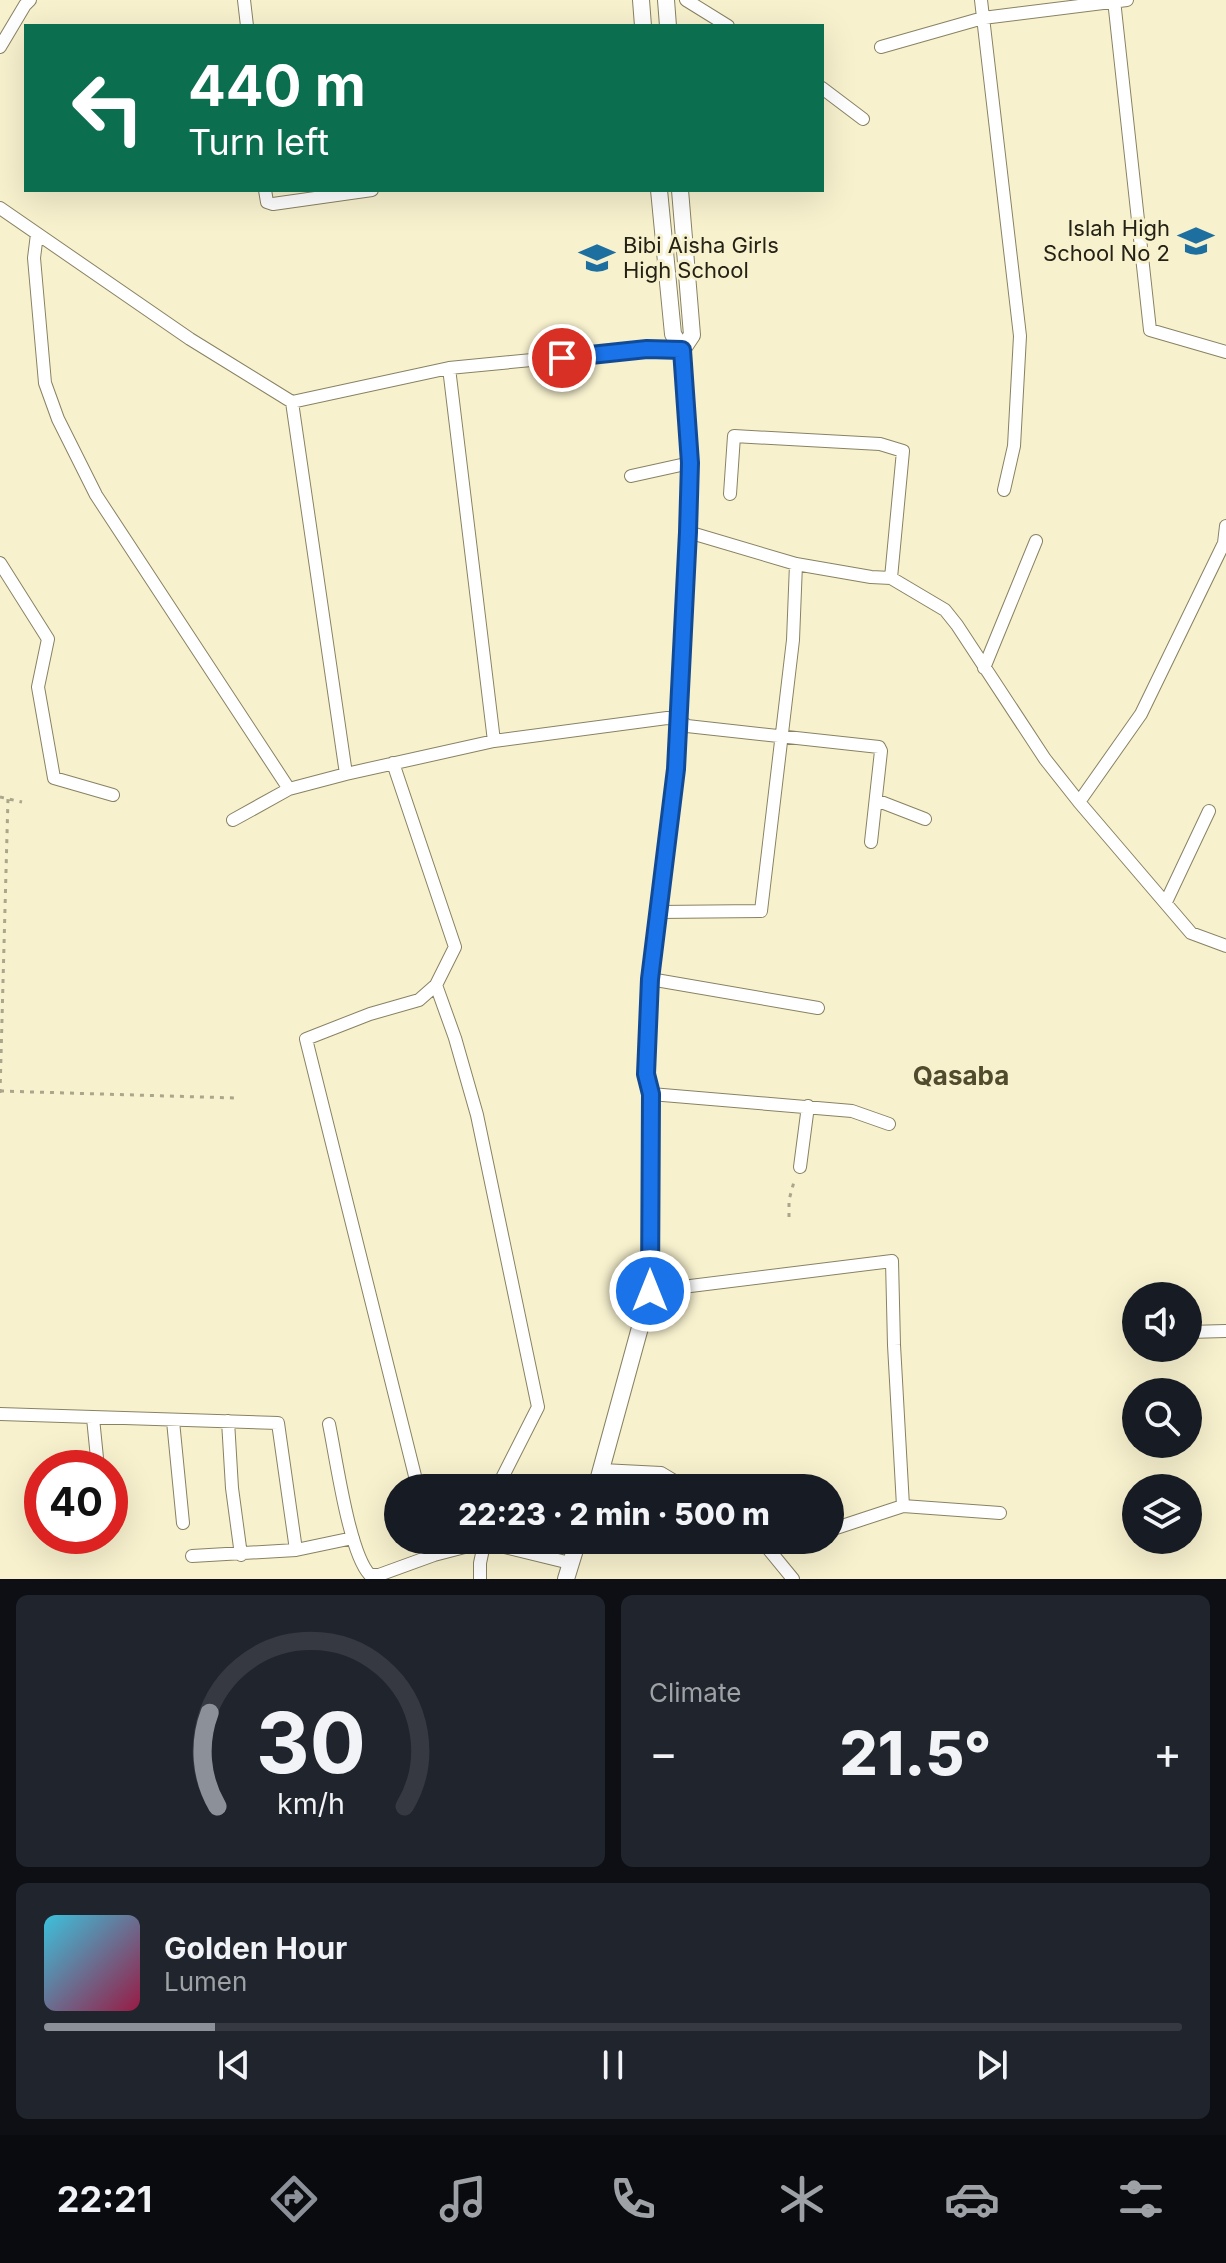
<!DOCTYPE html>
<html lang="en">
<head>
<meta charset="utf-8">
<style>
	body { margin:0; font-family:Inter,sans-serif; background:#20242c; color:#f1f3f6; height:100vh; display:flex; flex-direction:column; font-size:30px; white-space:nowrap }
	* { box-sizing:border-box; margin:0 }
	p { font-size:26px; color:#9ea1a6 }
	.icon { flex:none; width:44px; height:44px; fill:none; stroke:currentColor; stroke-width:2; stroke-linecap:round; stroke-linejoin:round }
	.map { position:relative; height:1579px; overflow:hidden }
	.side { display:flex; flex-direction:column; gap:16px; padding:16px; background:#0d0f14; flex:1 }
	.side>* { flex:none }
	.guide { position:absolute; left:24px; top:24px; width:800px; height:168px; border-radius:0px; box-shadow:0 8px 32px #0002; background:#0b6e4f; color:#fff; overflow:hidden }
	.controls { position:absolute; left:1122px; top:1282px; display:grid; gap:16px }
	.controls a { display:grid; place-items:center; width:80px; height:80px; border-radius:50%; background:#171b24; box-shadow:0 8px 32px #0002; font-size:40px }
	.speed { position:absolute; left:24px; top:1450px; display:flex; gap:16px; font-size:40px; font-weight:700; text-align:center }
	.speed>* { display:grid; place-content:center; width:104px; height:104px; border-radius:50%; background:#171b24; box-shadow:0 8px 32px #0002; line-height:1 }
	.speed .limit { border:12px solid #d22; background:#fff; color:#111 }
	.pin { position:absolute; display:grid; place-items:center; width:68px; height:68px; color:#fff; margin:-34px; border:4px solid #fff; border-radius:50%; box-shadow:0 2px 8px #0007 }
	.me { position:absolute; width:88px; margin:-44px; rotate:0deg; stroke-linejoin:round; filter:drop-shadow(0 0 6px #0008) }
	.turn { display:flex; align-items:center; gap:28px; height:168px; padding:0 32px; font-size:36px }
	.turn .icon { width:104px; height:104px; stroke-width:2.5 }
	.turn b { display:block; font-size:56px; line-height:68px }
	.big { font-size:60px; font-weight:800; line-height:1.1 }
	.side .tile { flex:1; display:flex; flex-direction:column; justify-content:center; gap:12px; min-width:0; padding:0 28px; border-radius:12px; background:#20242c }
	.side .dial { align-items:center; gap:0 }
	.dial svg { height:208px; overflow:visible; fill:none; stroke:#363941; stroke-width:7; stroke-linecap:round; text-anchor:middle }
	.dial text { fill:#f1f3f6; stroke:none }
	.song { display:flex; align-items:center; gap:24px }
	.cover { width:96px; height:96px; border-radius:12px; background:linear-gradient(135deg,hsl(190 70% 55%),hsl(340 70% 35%)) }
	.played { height:8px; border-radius:4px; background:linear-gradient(90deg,#8c9099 15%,#363941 15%) }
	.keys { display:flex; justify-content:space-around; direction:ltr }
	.heat { display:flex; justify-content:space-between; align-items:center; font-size:44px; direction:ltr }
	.side .tiles { flex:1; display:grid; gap:16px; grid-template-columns:1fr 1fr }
	.tile:last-child { grid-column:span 2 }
	.trip { position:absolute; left:384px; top:1474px; width:460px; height:80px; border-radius:40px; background:#171b24; box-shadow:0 8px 32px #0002; font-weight:800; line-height:80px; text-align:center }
	.dock { display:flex; height:128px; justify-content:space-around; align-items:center; background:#090b0e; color:#9ea1a6 }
	.dock .icon { width:56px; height:56px }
	.dock .current { color:#8c9099 }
	.dock b { font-size:36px; color:#f1f3f6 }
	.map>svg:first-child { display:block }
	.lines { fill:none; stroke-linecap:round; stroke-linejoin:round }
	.minor-casing { stroke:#888263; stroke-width:14 }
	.tertiary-casing { stroke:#888263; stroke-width:18 }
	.path { stroke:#aaa68b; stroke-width:3; stroke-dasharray:4 6; stroke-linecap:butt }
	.minor { stroke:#fff; stroke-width:12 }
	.tertiary { stroke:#fff; stroke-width:16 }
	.route-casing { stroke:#114b97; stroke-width:20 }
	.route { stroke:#1a73e8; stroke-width:14 }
	.labels { text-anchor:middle; stroke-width:6; stroke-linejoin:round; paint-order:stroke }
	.poi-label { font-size:22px; fill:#242215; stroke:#f7f1ce; text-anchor:end }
	.quarter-label { font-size:26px; font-weight:bold; fill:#504b2d; stroke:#f7f1ce }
</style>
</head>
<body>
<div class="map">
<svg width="1226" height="1579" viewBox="0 0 1226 1579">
	<rect width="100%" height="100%" fill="#f7f1ce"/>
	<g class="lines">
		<g class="minor-casing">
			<path id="minor" d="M244 0 247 26
				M686 0 728 26
				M981 0 1020 336 1014 446 1004 490
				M1114 0 1150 330 1226 352
				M0 47 25 5 30 0
				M881 47 983 18 1127 0
				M822 88 863 119
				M265 190 267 202 273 204 372 190
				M0 208 190 339 292 402 449 368 647 349 682 350
				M37 234 34 258 45 383 58 419 96 495 289 789
				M449 368 494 741
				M292 402 346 774
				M631 476 690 463
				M730 494 734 436 880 444 903 451 891 578
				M688 532 796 564 871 577 891 578 945 610 957 625 1045 759 1079 802 1191 933 1226 946
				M0 563 48 639 38 687 54 778 113 795
				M984 668 1036 541
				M393 763 455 947 436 985 455 1038 477 1115 538 1407 497 1488
				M876 800 925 819
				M1079 802 1141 714 1224 543 1226 526
				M233 820 289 789 346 774 494 741 667 718 679 719 687 726 879 747 881 751 871 842
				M1166 902 1209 811
				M658 912 761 911 793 640 796 564
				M650 979 818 1008
				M651 1094 852 1111 889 1124
				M800 1167 808 1106
				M650 1291 892 1261 894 1345 903 1506
				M1188 1332 1226 1331
				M1135 1334H1136
				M0 1414 278 1423 296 1550
				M93 1418 98 1468
				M173 1421 183 1523
				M228 1421 232 1488 241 1555
				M329 1424C336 1457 349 1554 370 1575H379L434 1555 484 1542 570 1563
				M602 1470 661 1473 686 1488
				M418 1488 306 1039 370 1014 419 1000 436 985
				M830 1530 903 1506 1000 1513
				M761 1540 793 1579
				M192 1556 296 1550 353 1538
				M480 1579V1563L485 1540"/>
		</g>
		<g class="tertiary-casing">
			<path id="tertiary" d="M641 0 643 26
				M666 0 668 26
				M659 190 673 334 682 350
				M596 1488 650 1291 651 1094 646 1074 650 979 676 769 688 532 690 463 682 350 692 335 680 190
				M566 1579 578 1540"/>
		</g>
		<path class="path" d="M0 797 22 802
			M0 1091 235 1098
			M0 1093 8 798
			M789 1217V1200L795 1178"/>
		<use href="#minor" class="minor"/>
		<use href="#tertiary" class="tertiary"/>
	</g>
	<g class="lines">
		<g class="route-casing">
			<path id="route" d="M562 358 647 349 682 350 690 463 688 532 676 769 650 979 646 1074 651 1094 650 1291"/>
		</g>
		<use href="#route" class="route"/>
	</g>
	<defs>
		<g id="school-bare" transform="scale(2.76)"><path d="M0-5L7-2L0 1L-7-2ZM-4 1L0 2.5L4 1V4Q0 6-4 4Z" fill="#1d6fa0" stroke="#f7f1ce" stroke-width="2.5" paint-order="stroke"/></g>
	</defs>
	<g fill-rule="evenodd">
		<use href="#school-bare" x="1196" y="241"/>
		<use href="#school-bare" x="597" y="258"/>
	</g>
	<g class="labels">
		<g class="poi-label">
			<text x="1170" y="236">Islah High<tspan x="1170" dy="25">School No 2</tspan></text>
			<text x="623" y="253" text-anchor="start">Bibi Aisha Girls<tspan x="623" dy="25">High School</tspan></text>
		</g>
		<g class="quarter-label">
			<text x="961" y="1085">Qasaba</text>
		</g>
	</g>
</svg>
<div class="controls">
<a><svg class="icon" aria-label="sound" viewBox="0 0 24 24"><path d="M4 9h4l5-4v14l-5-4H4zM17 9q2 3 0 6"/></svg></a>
<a><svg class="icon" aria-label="search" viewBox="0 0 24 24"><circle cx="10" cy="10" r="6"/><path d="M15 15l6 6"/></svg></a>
<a><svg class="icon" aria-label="layers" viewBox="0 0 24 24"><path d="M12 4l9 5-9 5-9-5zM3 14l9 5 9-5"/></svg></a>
</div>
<div class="speed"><div class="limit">40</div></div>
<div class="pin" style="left:562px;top:358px;background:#d93025"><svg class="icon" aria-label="arrive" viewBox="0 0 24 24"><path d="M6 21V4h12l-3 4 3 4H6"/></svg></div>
<svg class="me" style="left:650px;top:1291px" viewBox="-20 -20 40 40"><circle r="17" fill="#1a73e8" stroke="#fff" stroke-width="3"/><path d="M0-11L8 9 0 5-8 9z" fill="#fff"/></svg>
<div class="trip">22:23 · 2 min · 500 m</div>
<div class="guide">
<div class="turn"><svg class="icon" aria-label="left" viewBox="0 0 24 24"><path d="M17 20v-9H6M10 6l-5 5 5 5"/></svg><div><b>440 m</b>Turn left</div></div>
</div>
</div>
<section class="side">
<div class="tiles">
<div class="tile dial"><svg viewBox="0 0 100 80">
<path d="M14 69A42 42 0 1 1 86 69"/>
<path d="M14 69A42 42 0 0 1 11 33" stroke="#8c9099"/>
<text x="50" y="56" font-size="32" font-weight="700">30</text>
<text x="50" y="72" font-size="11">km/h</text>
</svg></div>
<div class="tile"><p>Climate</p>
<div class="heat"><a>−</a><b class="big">21.5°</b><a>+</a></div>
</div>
<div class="tile">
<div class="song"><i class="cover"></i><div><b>Golden Hour</b><p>Lumen</p></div></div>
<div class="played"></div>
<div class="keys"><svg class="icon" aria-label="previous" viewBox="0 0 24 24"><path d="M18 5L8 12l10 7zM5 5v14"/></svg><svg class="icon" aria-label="pause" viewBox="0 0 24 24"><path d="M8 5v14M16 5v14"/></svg><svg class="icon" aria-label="next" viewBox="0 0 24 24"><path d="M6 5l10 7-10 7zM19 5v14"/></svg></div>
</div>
</div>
</section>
<nav class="dock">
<b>22:21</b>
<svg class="icon current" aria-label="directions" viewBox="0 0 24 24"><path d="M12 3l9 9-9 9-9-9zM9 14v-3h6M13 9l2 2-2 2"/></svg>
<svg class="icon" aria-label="music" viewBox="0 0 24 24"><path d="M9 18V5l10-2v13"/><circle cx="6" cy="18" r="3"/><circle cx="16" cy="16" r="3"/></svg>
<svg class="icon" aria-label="phone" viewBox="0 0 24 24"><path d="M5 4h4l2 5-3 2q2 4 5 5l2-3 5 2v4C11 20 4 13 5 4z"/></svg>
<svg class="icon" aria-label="climate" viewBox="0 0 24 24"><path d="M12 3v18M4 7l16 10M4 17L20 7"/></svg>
<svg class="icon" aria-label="car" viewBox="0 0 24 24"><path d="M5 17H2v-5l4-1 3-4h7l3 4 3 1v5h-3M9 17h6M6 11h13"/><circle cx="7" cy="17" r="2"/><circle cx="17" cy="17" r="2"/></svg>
<svg class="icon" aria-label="filters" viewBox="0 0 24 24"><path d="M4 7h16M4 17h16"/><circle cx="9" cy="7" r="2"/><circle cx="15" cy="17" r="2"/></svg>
</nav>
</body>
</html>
